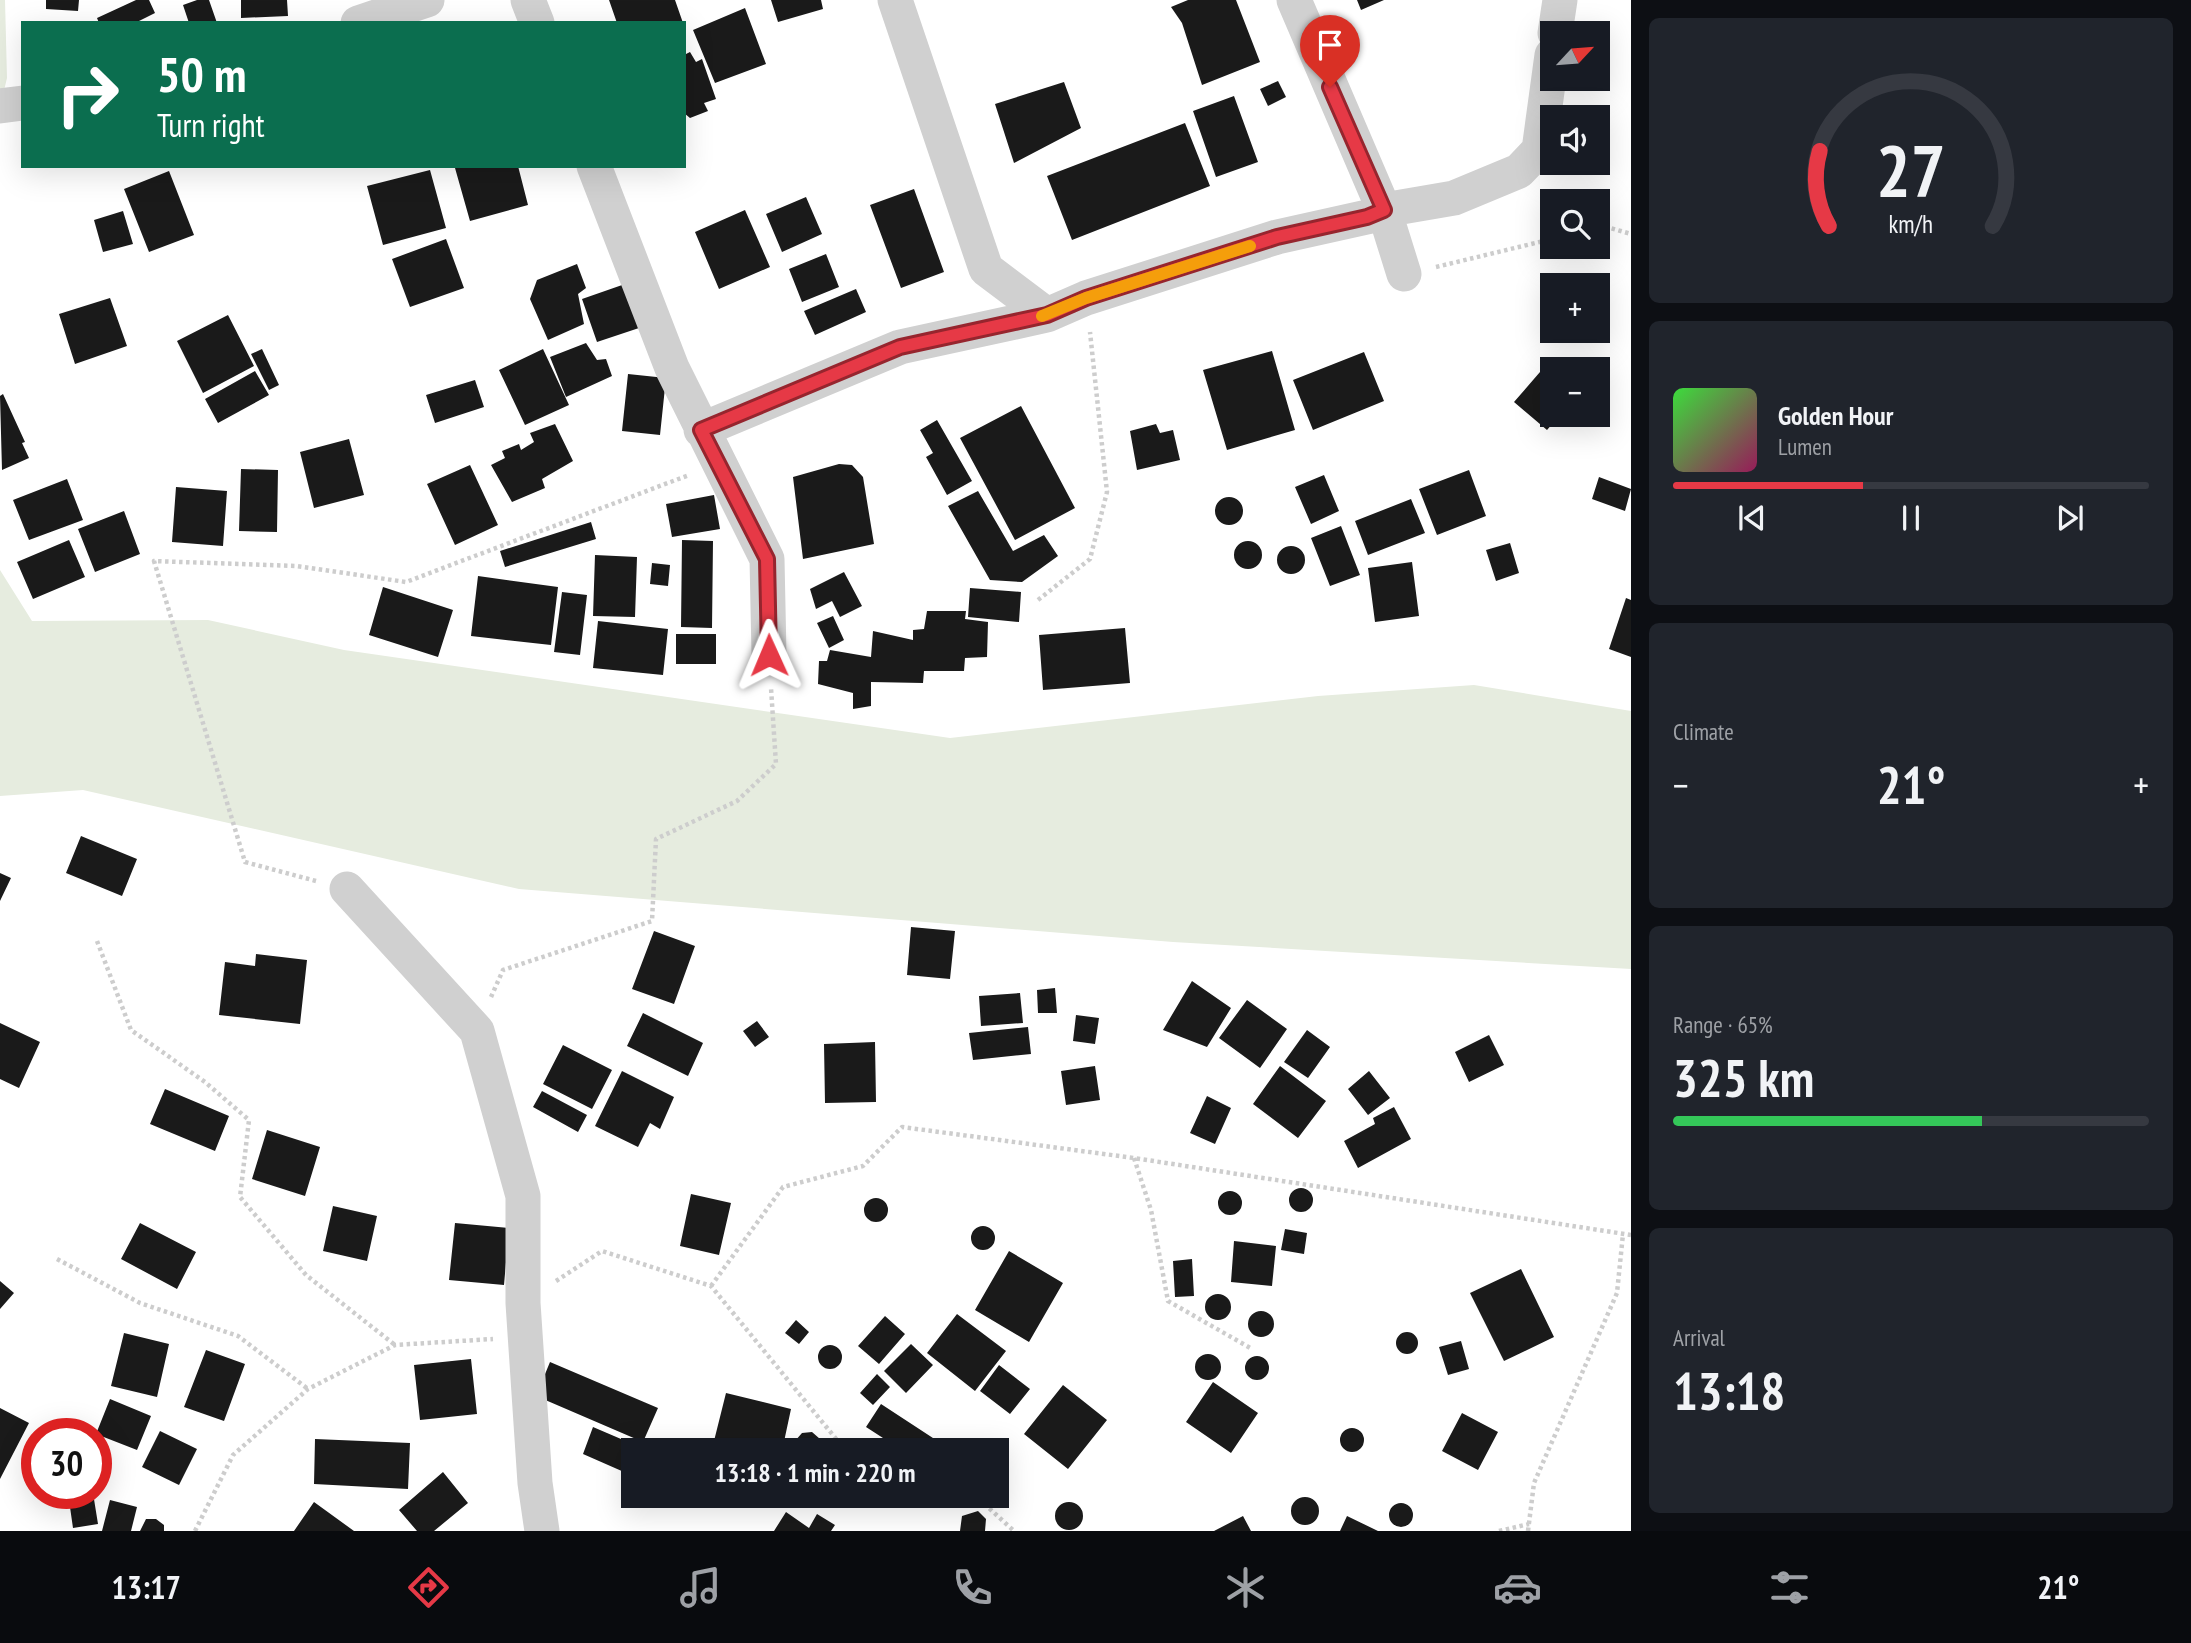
<!DOCTYPE html>
<html lang="en">
<head>
<meta charset="utf-8">
<style>
	body { margin:0; font-family:"PT Sans Narrow",sans-serif; background:#20242c; color:#f1f3f6; height:100vh; display:flex; flex-direction:column; font-size:26px; white-space:nowrap }
	* { box-sizing:border-box; margin:0 }
	p { font-size:23px; color:#9ea1a6 }
	.icon { flex:none; width:38px; height:38px; fill:none; stroke:currentColor; stroke-width:2; stroke-linecap:round; stroke-linejoin:round }
	.map { position:relative; flex:1; overflow:hidden }
	.details { display:flex; flex-direction:column; gap:18px; padding:18px; background:#0d0f14; width:560px }
	.details>* { flex:none }
	.top-card { position:absolute; left:21px; top:21px; width:665px; height:147px; border-radius:0px; box-shadow:0 7px 28px #0002; background:#0b6e4f; color:#fff; overflow:hidden }
	.needle { width:46px; rotate:64deg }
	.tools { position:absolute; left:1540px; top:21px; display:grid; gap:14px }
	.tools a { display:grid; place-items:center; width:70px; height:70px; border-radius:0px; background:#171b24; box-shadow:0 7px 28px #0002; font-size:35px }
	.speed { position:absolute; left:21px; top:1418px; display:flex; gap:14px; font-size:35px; font-weight:700; text-align:center }
	.speed>* { display:grid; place-content:center; width:91px; height:91px; border-radius:50%; background:#171b24; box-shadow:0 7px 28px #0002; line-height:1 }
	.speed .limit { border:10px solid #d22; background:#fff; color:#111 }
	.pin { position:absolute; display:grid; place-items:center; width:60px; height:60px; color:#fff; margin:-72px -30px; border-radius:50% 50% 50% 0; rotate:-45deg; box-shadow:0 0 7px #0007 }
	.pin .icon { rotate:45deg }
	.me { position:absolute; width:77px; margin:-38px; rotate:359deg; stroke-linejoin:round; filter:drop-shadow(0 0 5px #0008) }
	.turn { display:flex; align-items:center; gap:24px; height:147px; padding:0 21px; font-size:32px }
	.turn .icon { width:91px; height:91px; stroke-width:2.5 }
	.turn b { display:block; font-size:49px; line-height:60px }
	.big { font-size:52px; font-weight:700; line-height:1.1 }
	.details .card { flex:1; display:flex; flex-direction:column; justify-content:center; gap:10px; min-width:0; padding:0 24px; border-radius:10px; background:#20242c }
	.details .dial { align-items:center; gap:0 }
	.dial svg { height:182px; overflow:visible; fill:none; stroke:#363941; stroke-width:7; stroke-linecap:round; text-anchor:middle }
	.dial text { fill:#f1f3f6; stroke:none }
	.song { display:flex; align-items:center; gap:21px }
	.cover { width:84px; height:84px; border-radius:10px; background:linear-gradient(135deg,hsl(120 70% 55%),hsl(330 70% 35%)) }
	.played { height:7px; border-radius:4px; background:linear-gradient(90deg,#e63946 40%,#363941 40%) }
	.keys { display:flex; justify-content:space-around; direction:ltr }
	.heat { display:flex; justify-content:space-between; align-items:center; font-size:38px; direction:ltr }
	.charge { height:10px; border-radius:5px; background:linear-gradient(90deg,#34c759 65%,#363941 0) }
	.trip { position:absolute; left:621px; top:1438px; width:388px; height:70px; border-radius:0px; background:#171b24; box-shadow:0 7px 28px #0002; font-weight:700; line-height:70px; text-align:center }
	.dock { display:flex; height:112px; justify-content:space-around; align-items:center; background:#090b0e; color:#9ea1a6 }
	.dock .icon { width:49px; height:49px }
	.dock .selected { color:#e63946 }
	.dock b { font-size:32px; color:#f1f3f6 }
	main { display:flex; flex:1; min-height:0 }
	.map>svg:first-child { display:block }
	.green { fill:#e6ecdf }
	.building { fill:#1a1a1a }
	.lines { fill:none; stroke-linecap:round; stroke-linejoin:round }
	.path { stroke:#cdcdcd; stroke-width:4.5; stroke-dasharray:3.5 3.5; stroke-linecap:butt }
	.minor { stroke:#d0d0d0; stroke-width:35 }
	.route-casing { stroke:#96252e; stroke-width:18 }
	.route { stroke:#e63946; stroke-width:12 }
	.slow { stroke:#f59e0b; stroke-width:12 }
</style>
</head>
<body>
<main>
<div class="map">
<svg width="1631" height="1531" viewBox="0 0 1631 1531">
	<rect width="100%" height="100%" fill="#fff"/>
	<path class="green" d="M0 0H5L7 78 0 107Z
		M0 570 32 621 208 620 344 650 950 738 1318 696 1474 685 1631 711V969L1173 942 519 889 83 790 0 796Z"/>
	<path class="building" d="M46 0H79L78 11 46 9Z
		M136 0H149L155 13 135 23H99L97 18Z
		M197 0H209L217 23H189L183 5Z
		M241 0H287L288 16 241 18Z
		M609 0H675L683 23H617Z
		M771 0H821L823 9 778 22Z
		M1188 0H1236L1260 62 1202 85 1182 23 1171 7Z
		M1357 0H1384L1361 10Z
		M745 8 766 64 715 83 693 30Z
		M690 52 696 62 702 59 716 99 704 103 708 111 690 118 684 113V55Z
		M1278 81 1286 97 1268 106 1260 89Z
		M1064 82 1081 128 1014 163 995 104Z
		M1234 96 1258 162 1216 177 1193 111Z
		M1185 123 1210 186 1072 240 1047 176Z
		M461 166H518L528 205 470 221 455 168Z
		M430 170 446 228 383 245 367 186Z
		M169 171 194 235 149 252 124 189Z
		M914 189 944 272 901 288 870 205Z
		M806 197 822 234 782 252 766 214Z
		M745 210 770 267 719 289 695 232Z
		M123 211 133 244 103 252 94 220Z
		M446 239 464 288 410 307 392 259Z
		M826 254 839 287 802 302 789 269Z
		M577 264 586 288 578 294 584 324 548 340 530 299 537 280Z
		M625 284 639 328 597 342 582 299Z
		M856 289 866 312 815 335 804 311Z
		M110 298 127 346 75 364 59 314Z
		M228 315 254 366 203 393 177 341Z
		M586 343 597 360 606 359 612 376 566 397 550 357Z
		M262 349 279 385 269 390 251 354Z
		M543 349 569 405 525 425 499 370Z
		M1272 351 1295 430 1227 450 1203 370Z
		M1364 352 1384 401 1313 430 1293 380Z
		M255 371 269 395 218 423 205 399Z
		M1540 372 1552 382V415H1560L1547 430 1514 402Z
		M628 374 666 378 660 435 622 431Z
		M475 380 484 407 435 423 426 395Z
		M3 394 25 442 22 443 29 458 2 470 0 396Z
		M1021 406 1075 508 1015 540 960 438Z
		M937 420 972 481 947 495 926 457 933 453 920 430Z
		M555 424 573 461 542 479 545 488 512 502 491 465 505 458 502 451 519 444 521 450 534 442 530 433Z
		M1156 424 1160 433 1173 430 1180 460 1137 470 1130 431Z
		M349 439 364 495 314 508 300 452Z
		M839 464 852 465 863 477 874 544 803 559 793 477Z
		M470 465 498 525 455 545 427 484Z
		M241 469 278 470 277 532 239 531Z
		M1469 470 1486 516 1437 535 1419 489Z
		M1324 475 1339 511 1311 524 1295 487Z
		M1599 477 1631 489 1625 511 1592 499Z
		M67 479 83 520 29 540 13 500Z
		M176 487 227 491 223 546 172 542Z
		M978 491 1013 551 1044 535 1058 556 1022 582 990 580 948 506Z
		M714 495 720 529 672 537 666 504Z
		M1215 511a14 14 0 1 1 28 0a14 14 0 1 1-28 0Z
		M1411 499 1425 533 1368 555 1355 521Z
		M124 511 140 554 95 572 78 529Z
		M591 522 596 539 505 567 500 551Z
		M1341 526 1360 575 1330 586 1311 538Z
		M69 540 85 577 33 599 17 562Z
		M682 540 713 541 712 628 681 627Z
		M1234 555a14 14 0 1 1 28 0a14 14 0 1 1-28 0Z
		M1510 543 1519 573 1496 581 1486 550Z
		M1277 560a14 14 0 1 1 28 0a14 14 0 1 1-28 0Z
		M595 555 637 557 635 617 593 616Z
		M1412 562 1419 616 1375 622 1368 568Z
		M652 563 670 565 668 586 650 584Z
		M844 572 862 606 840 617 832 601 816 609 810 589Z
		M478 576 558 587 551 645 471 636Z
		M383 587 453 610 438 657 369 635Z
		M970 588 1021 592 1019 622 968 617Z
		M562 592 587 595 580 655 554 652Z
		M1626 598 1631 600V657L1609 649Z
		M927 611H966L965 619 988 622 987 657 965 658 964 671H924L923 683 871 682V706L853 709V693L818 684 819 661H827L830 650 871 657 873 631 913 640V630L924 629Z
		M833 616 844 640 829 648 817 623Z
		M598 621 668 629 663 675 593 668Z
		M1125 628 1130 683 1043 690 1039 635Z
		M676 634H716V664H676Z
		M81 836 137 859 122 896 66 873Z
		M0 873 11 878 0 901Z
		M911 927 955 931 950 979 907 975Z
		M654 931 695 946 674 1004 632 989Z
		M256 954 307 960 300 1024 219 1015 225 962 255 966Z
		M1192 981 1231 1008 1207 1047 1163 1030Z
		M1055 988 1057 1013H1038L1037 990Z
		M1020 993 1023 1023 981 1026 979 996Z
		M1247 1000 1287 1029 1260 1068 1219 1038Z
		M643 1013 703 1043 688 1076 627 1046Z
		M1076 1015 1099 1018 1095 1044 1073 1041Z
		M757 1021 769 1037 755 1047 743 1031Z
		M0 1023 40 1042 19 1088 0 1079Z
		M1028 1027 1031 1054 973 1060 969 1033Z
		M1307 1030 1330 1047 1308 1078 1284 1062Z
		M1489 1035 1504 1065 1469 1082 1455 1052Z
		M875 1042 876 1102 825 1103 824 1044Z
		M563 1045 612 1070 592 1109 543 1084Z
		M1095 1066 1100 1100 1066 1105 1061 1071Z
		M1280 1066 1326 1101 1298 1138 1253 1104Z
		M622 1071 674 1097 660 1129 650 1123 638 1147 595 1126Z
		M1369 1071 1390 1098 1368 1115 1348 1089Z
		M165 1089 229 1116 215 1151 150 1124Z
		M542 1091 587 1115 578 1132 533 1107Z
		M1207 1096 1231 1108 1215 1144 1190 1133Z
		M1394 1107 1411 1139 1358 1168 1344 1141 1375 1124 1373 1118Z
		M267 1130 320 1147 305 1196 252 1179Z
		M1289 1200a12 12 0 1 1 24 0a12 12 0 1 1-24 0Z
		M1218 1203a12 12 0 1 1 24 0a12 12 0 1 1-24 0Z
		M691 1194 731 1203 719 1255 680 1246Z
		M864 1210a12 12 0 1 1 24 0a12 12 0 1 1-24 0Z
		M333 1206 377 1216 367 1261 323 1251Z
		M140 1223 196 1252 177 1289 121 1259Z
		M455 1223 509 1228 504 1285 449 1280Z
		M971 1238a12 12 0 1 1 24 0a12 12 0 1 1-24 0Z
		M1285 1229 1307 1233 1304 1254 1281 1250Z
		M1234 1241 1276 1246 1272 1286 1231 1282Z
		M1009 1251 1063 1283 1029 1342 975 1310Z
		M1192 1259 1194 1296 1175 1297 1173 1261Z
		M1521 1269 1554 1337 1504 1361 1470 1293Z
		M0 1281 14 1293 0 1309Z
		M1205 1307a13 13 0 1 1 26 0a13 13 0 1 1-26 0Z
		M1248 1324a13 13 0 1 1 26 0a13 13 0 1 1-26 0Z
		M957 1314 1006 1351 975 1391 927 1353Z
		M885 1316 905 1334 879 1364 858 1346Z
		M796 1320 809 1332 799 1344 785 1333Z
		M1396 1343a11 11 0 1 1 22 0a11 11 0 1 1-22 0Z
		M124 1333 169 1344 157 1397 111 1386Z
		M1461 1341 1469 1369 1448 1375 1439 1347Z
		M911 1344 933 1365 906 1393 884 1371Z
		M818 1357a12 12 0 1 1 24 0a12 12 0 1 1-24 0Z
		M206 1350 245 1364 224 1421 184 1407Z
		M1195 1367a13 13 0 1 1 26 0a13 13 0 1 1-26 0Z
		M1245 1368a12 12 0 1 1 24 0a12 12 0 1 1-24 0Z
		M471 1359 477 1414 420 1420 414 1365Z
		M550 1362 658 1408 643 1442 536 1396Z
		M999 1365 1030 1389 1010 1414 980 1391Z
		M877 1374 890 1387 873 1405 860 1393Z
		M1213 1382 1258 1413 1231 1453 1186 1422Z
		M1063 1385 1107 1420 1068 1469 1024 1434Z
		M726 1393 791 1409 782 1451H737L713 1445Z
		M110 1399 151 1416 137 1450 96 1434Z
		M881 1404 936 1440 931 1451H923L907 1441 900 1449 866 1427Z
		M0 1408 29 1423 0 1479Z
		M1462 1413 1498 1432 1478 1470 1442 1451Z
		M593 1427 635 1445 624 1472 583 1454Z
		M1340 1440a12 12 0 1 1 24 0a12 12 0 1 1-24 0Z
		M160 1431 197 1449 179 1485 142 1467Z
		M812 1432 820 1439V1450L796 1451 795 1441 802 1433Z
		M315 1439 410 1443 408 1489 314 1484Z
		M443 1472 468 1503 434 1531H417L399 1510Z
		M68 1493H93L98 1524 73 1528Z
		M1291 1511a14 14 0 1 1 28 0a14 14 0 1 1-28 0Z
		M110 1500 137 1507 131 1531H102Z
		M1055 1516a14 14 0 1 1 28 0a14 14 0 1 1-28 0Z
		M314 1502 354 1531H294Z
		M1389 1515a12 12 0 1 1 24 0a12 12 0 1 1-24 0Z
		M978 1511 986 1519 985 1531H960L962 1516Z
		M786 1512 809 1528 817 1514 835 1525 831 1531H774Z
		M1243 1516 1251 1531H1214Z
		M1347 1516 1378 1531H1340Z
		M146 1519H156L164 1525V1531H140Z"/>
	<g class="lines">
		<path class="path" d="M1598 229 1607 227 1631 234
			M1436 267 1552 239
			M1038 600 1090 559 1107 492 1090 332
			M316 881 245 862 154 561 296 566 406 582 689 475
			M97 941 131 1030 205 1082 249 1120 240 1197 306 1275 395 1345
			M491 997 503 970 652 921 656 839 737 801 776 764 771 688
			M1134 1158 1151 1210 1168 1301 1252 1349
			M57 1259 140 1303 238 1336 308 1389
			M556 1281 602 1251 711 1286 846 1451
			M711 1286 783 1187 863 1166 902 1127 1134 1158 1631 1235
			M979 1499 1014 1531
			M195 1531 233 1455 308 1389 395 1345 493 1339
			M1499 1531 1529 1524
			M1528 1531 1534 1483 1617 1293 1623 1234"/>
		<path class="minor" d="M528 0 537 23
			M1294 0 1384 210 1404 274
			M358 23 427 0
			M1555 33 1560 0
			M0 106 23 103
			M594 166 672 368 767 559 769 655
			M1047 315 1086 298 1277 237 1367 217 1384 210 1454 198 1519 171 1539 150 1552 55
			M701 430 900 347 1047 315 986 269 895 0
			M347 889 477 1031 523 1196V1303L535 1483 542 1531"/>
	</g>
	<g class="lines">
		<g class="route-casing">
			<path id="route" d="M769 655 767 559 701 430 900 347 1047 315 1086 298 1277 237 1367 217 1384 210 1330 87"/>
		</g>
		<use href="#route" class="route"/>
		<path class="slow" d="M1042 316 1086 298 1250 246"/>
	</g>
</svg>
<div class="tools">
<a><svg class="needle" viewBox="-14 -14 28 28"><path d="M0-13l5 13h-10z" fill="#e53935"/><path d="M0 13l5-13h-10z" fill="#9ea1a6"/></svg></a>
<a><svg class="icon" aria-label="sound" viewBox="0 0 24 24"><path d="M4 9h4l5-4v14l-5-4H4zM17 9q2 3 0 6"/></svg></a>
<a><svg class="icon" aria-label="search" viewBox="0 0 24 24"><circle cx="10" cy="10" r="6"/><path d="M15 15l6 6"/></svg></a>
<a>+</a>
<a>−</a>
</div>
<div class="speed"><div class="limit">30</div></div>
<div class="pin" style="left:1330px;top:87px;background:#d93025"><svg class="icon" aria-label="arrive" viewBox="0 0 24 24"><path d="M6 21V4h12l-3 4 3 4H6"/></svg></div>
<svg class="me" style="left:769px;top:655px" viewBox="-20 -20 40 40"><path d="M0-17L14 15 0 8-14 15z" fill="#e63946" stroke="#fff" stroke-width="4"/></svg>
<div class="trip">13:18 · 1 min · 220 m</div>
<div class="top-card">
<div class="turn"><svg class="icon" aria-label="right" viewBox="0 0 24 24"><path d="M7 20v-9h11M14 6l5 5-5 5"/></svg><div><b>50 m</b>Turn right</div></div>
</div>
</div>
<section class="details">
<div class="card dial"><svg viewBox="0 0 100 80">
<path d="M14 69A42 42 0 1 1 86 69"/>
<path d="M14 69A42 42 0 0 1 10 36" stroke="#e63946"/>
<text x="50" y="56" font-size="32" font-weight="700">27</text>
<text x="50" y="72" font-size="11">km/h</text>
</svg></div>
<div class="card">
<div class="song"><i class="cover"></i><div><b>Golden Hour</b><p>Lumen</p></div></div>
<div class="played"></div>
<div class="keys"><svg class="icon" aria-label="previous" viewBox="0 0 24 24"><path d="M18 5L8 12l10 7zM5 5v14"/></svg><svg class="icon" aria-label="pause" viewBox="0 0 24 24"><path d="M8 5v14M16 5v14"/></svg><svg class="icon" aria-label="next" viewBox="0 0 24 24"><path d="M6 5l10 7-10 7zM19 5v14"/></svg></div>
</div>
<div class="card"><p>Climate</p>
<div class="heat"><a>−</a><b class="big">21°</b><a>+</a></div>
</div>
<div class="card"><p>Range · 65%</p><b class="big">325 km</b><div class="charge"></div></div>
<div class="card"><p>Arrival</p><b class="big">13:18</b></div>
</section>
</main>
<nav class="dock">
<b>13:17</b>
<svg class="icon selected" aria-label="directions" viewBox="0 0 24 24"><path d="M12 3l9 9-9 9-9-9zM9 14v-3h6M13 9l2 2-2 2"/></svg>
<svg class="icon" aria-label="music" viewBox="0 0 24 24"><path d="M9 18V5l10-2v13"/><circle cx="6" cy="18" r="3"/><circle cx="16" cy="16" r="3"/></svg>
<svg class="icon" aria-label="phone" viewBox="0 0 24 24"><path d="M5 4h4l2 5-3 2q2 4 5 5l2-3 5 2v4C11 20 4 13 5 4z"/></svg>
<svg class="icon" aria-label="climate" viewBox="0 0 24 24"><path d="M12 3v18M4 7l16 10M4 17L20 7"/></svg>
<svg class="icon" aria-label="car" viewBox="0 0 24 24"><path d="M5 17H2v-5l4-1 3-4h7l3 4 3 1v5h-3M9 17h6M6 11h13"/><circle cx="7" cy="17" r="2"/><circle cx="17" cy="17" r="2"/></svg>
<svg class="icon" aria-label="filters" viewBox="0 0 24 24"><path d="M4 7h16M4 17h16"/><circle cx="9" cy="7" r="2"/><circle cx="15" cy="17" r="2"/></svg>
<b>21°</b>
</nav>
</body>
</html>
